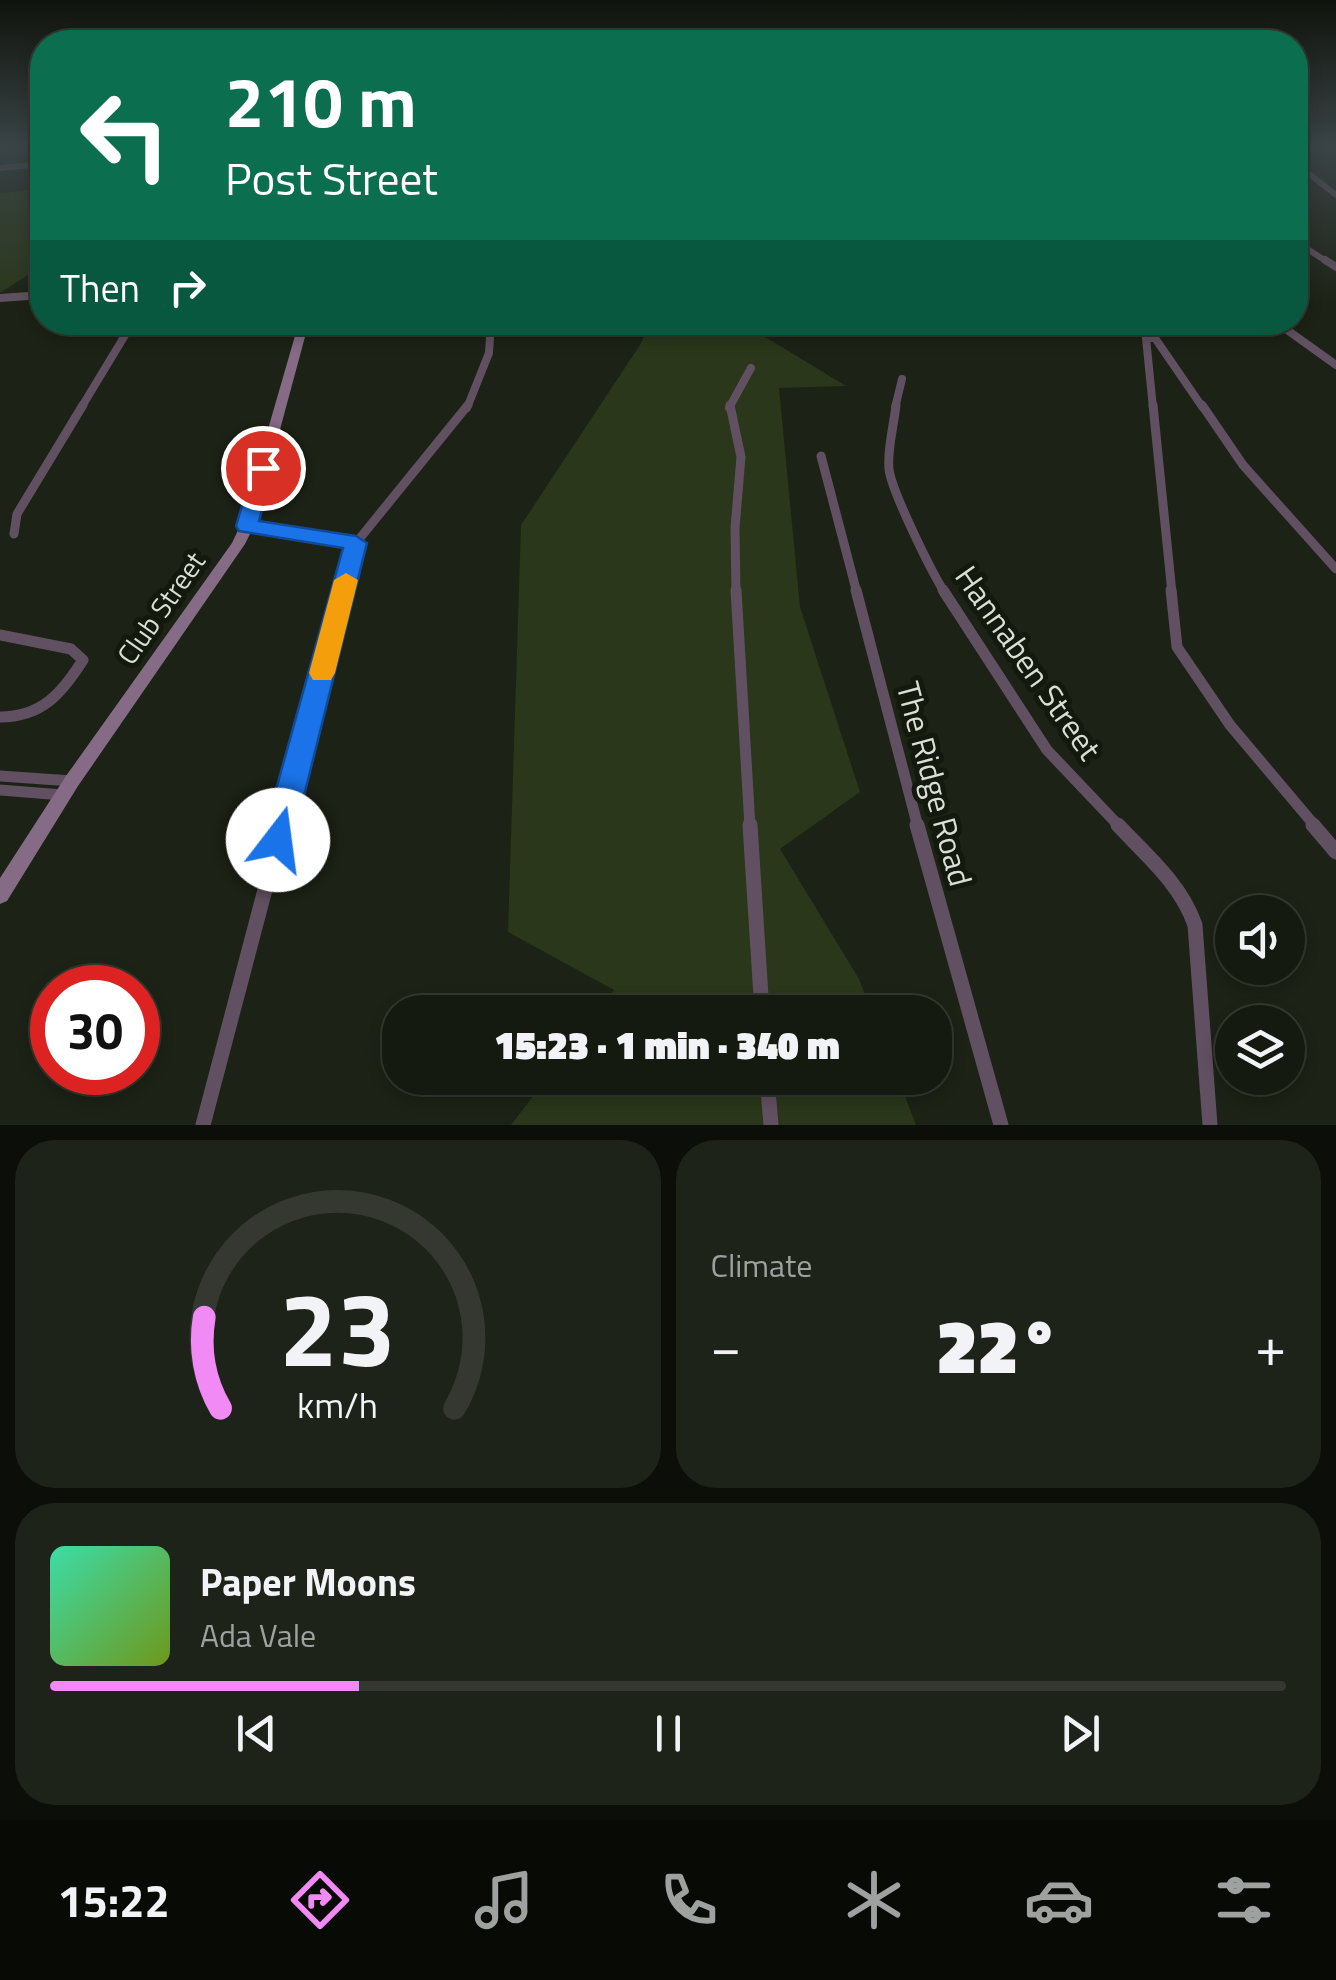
<!DOCTYPE html>
<html lang="en">
<head>
<meta charset="utf-8">
<style>
	body { margin:0; font-family:"Titillium Web",sans-serif; background:#1e2319; color:#f1f3f6; height:100vh; display:flex; flex-direction:column; font-size:38px; white-space:nowrap }
	* { box-sizing:border-box; margin:0 }
	p { font-size:32px; color:#9da19f }
	.icon { flex:none; width:55px; height:55px; fill:none; stroke:currentColor; stroke-width:2; stroke-linecap:round; stroke-linejoin:round }
	.map { position:relative; height:1125px; overflow:hidden }
	.side { display:flex; flex-direction:column; gap:15px; padding:15px; background:#0c0e09; flex:1 }
	.side>* { flex:none }
	.guide { position:absolute; left:30px; top:30px; width:1278px; height:305px; border-radius:40px; box-shadow:0 5px 15px #0003,0 0 0 2px #343830; background:#0b6e4f; color:#fff; overflow:hidden }
	.fabs { position:absolute; left:1215px; top:895px; display:grid; gap:20px }
	.fabs a { display:grid; place-items:center; width:90px; height:90px; border-radius:50%; background:#151a10; box-shadow:0 5px 15px #0003,0 0 0 2px #343830; font-size:50px }
	.speed { position:absolute; left:30px; top:965px; display:flex; gap:20px; font-size:50px; font-weight:700; text-align:center }
	.speed>* { display:grid; place-content:center; width:130px; height:130px; border-radius:50%; background:#151a10; box-shadow:0 5px 15px #0003,0 0 0 2px #343830; line-height:1 }
	.speed .limit { border:15px solid #d22; background:#fff; color:#111 }
	.pin { position:absolute; display:grid; place-items:center; width:85px; height:85px; color:#fff; margin:-42px; border:5px solid #fff; border-radius:50%; box-shadow:0 2px 10px #0007 }
	.me { position:absolute; width:110px; margin:-55px; rotate:15deg; stroke-linejoin:round; filter:drop-shadow(0 0 8px #0008) }
	.turn { display:flex; align-items:center; gap:35px; height:210px; padding:0 30px; font-size:45px }
	.turn .icon { width:130px; height:130px; stroke-width:2.5 }
	.turn b { display:block; font-size:70px; line-height:85px }
	.then { display:flex; align-items:center; height:95px; padding:0 30px; background:#0003; gap:20px; font-size:38px }
	.big { font-size:75px; font-weight:800; line-height:1.1 }
	.side .card { flex:1; display:flex; flex-direction:column; justify-content:center; gap:15px; min-width:0; padding:0 35px; border-radius:40px; background:#1e2319 }
	.side .dial { align-items:center; gap:0 }
	.dial svg { height:260px; overflow:visible; fill:none; stroke:#343830; stroke-width:7; stroke-linecap:round; text-anchor:middle }
	.dial text { fill:#f1f3f6; stroke:none }
	.song { display:flex; align-items:center; gap:30px }
	.cover { width:120px; height:120px; border-radius:15px; background:linear-gradient(135deg,hsl(160 70% 55%),hsl(80 70% 35%)) }
	.played { height:10px; border-radius:5px; background:linear-gradient(90deg,#f18af4 25%,#343830 25%) }
	.keys { display:flex; justify-content:space-around; direction:ltr }
	.heat { display:flex; justify-content:space-between; align-items:center; font-size:55px; direction:ltr }
	.side .tiles { flex:1; display:grid; gap:15px; grid-template-columns:1fr 1fr }
	.card:last-child { grid-column:span 2 }
	.trip { position:absolute; left:382px; top:995px; width:570px; height:100px; border-radius:40px; background:#151a10; box-shadow:0 5px 15px #0003,0 0 0 2px #343830; font-weight:800; line-height:100px; text-align:center }
	.tab-bar { display:flex; height:160px; justify-content:space-around; align-items:center; background:#080a06; color:#9da19f }
	.tab-bar .icon { width:70px; height:70px }
	.tab-bar .current { color:#f18af4 }
	.tab-bar b { font-size:45px; color:#f1f3f6 }
	.map>svg:first-child { display:block }
	.green { fill:#2a371a }
	.lines { fill:none; stroke-linecap:round; stroke-linejoin:round }
	.minor-far4 { stroke:#615061; stroke-width:6 }
	.minor-far3 { stroke:#615061; stroke-width:8 }
	.minor-far2 { stroke:#615061; stroke-width:9 }
	.minor-far1 { stroke:#615061; stroke-width:11 }
	.minor { stroke:#615061; stroke-width:15 }
	.secondary { fill:#856b86; fill-rule:evenodd }
	.route { fill:#1a73e8; stroke:#114b97; stroke-width:2.5 }
	.slow { fill:#f59e0b }
	.labels { text-anchor:middle; stroke-width:10; stroke-linejoin:round; paint-order:stroke }
	.street-label { font-size:28px; fill:#daded6; stroke:#13190c }
	.near-street-label { font-size:32px; fill:#daded6; stroke:#13190c }
</style>
</head>
<body>
<div class="map">
<svg width="1336" height="1125" viewBox="0 0 1336 1125">
	<rect width="100%" height="100%" fill="#1c2215"/>
	<path class="green" d="M42 189V266L0 293V193Z
		M651 323H742L846 386 779 388 800 607 860 792 780 849 859 979 872 1012H597L614 990 508 932 521 525 640 345Z
		M547 1078H898L916 1125H511Z"/>
	<g class="lines">
		<path class="minor-far4" d="M28 147 41 164
			M1295 163 1336 195
			M0 168 42 164
			M1295 241 1329 263"/>
		<path class="minor-far3" d="M1325 260 1336 267
			M0 298 42 295
			M1144 322 1203 408
			M1276 322 1336 365
			M1152 338H1146L1153 408
			M81 408 133 322
			M467 408 489 353 491 322
			M729 408 751 368
			M895 408 902 379"/>
		<path class="minor-far2" d="M730 405 741 457 735 528 736 593
			M896 405C894 425 887 449 889 469 891 490 932 573 945 593
			M1153 405 1172 593
			M1202 405 1243 465 1336 569
			M821 456 857 593
			M247 526 356 543
			M14 534 17 514 83 405
			M343 593 356 543 468 405"/>
		<path class="minor-far1" d="M736 590 750 827
			M856 590 918 827
			M943 590 1047 750 1120 827
			M1171 590 1177 647 1230 725 1316 827
			M0 635 71 649 83 660C62 693 42 717 0 717
			M0 776 72 781
			M0 790 63 795
			M281 827 344 590"/>
		<path class="minor" d="M750 825 762 1012
			M917 825 1001 1125
			M1118 825C1147 856 1181 884 1195 925L1210 1125
			M1313 825 1336 852
			M767 1078 771 1125
			M203 1125 282 825"/>
		<path class="secondary" d="M299 322H309L254 526 245 544 78 786 7 901 0 904V878L66 776 232 543 240 526Z"/>
	</g>
	<linearGradient id="sky" x2="0" y2="1"><stop stop-color="#0f130c"/><stop offset="0.48" stop-color="#3a4446"/><stop offset="1" stop-color="#3a4446" stop-opacity="0"/></linearGradient>
	<rect width="1336" height="305" fill="url(#sky)"/>
	<path class="route" d="M263 462 273 468 259 521 356 536 367 543 293 840 288 849 278 853 267 849 262 840 343 548 239 531 236 526 253 468Z"/>
	<path class="slow" d="M346 573 358 580 335 673 331 680H313L309 673 334 580Z"/>
	<g class="labels">
		<g class="street-label">
			<text transform="translate(161 608) rotate(-55)" y="10">Club Street</text>
		</g>
		<g class="near-street-label">
			<text transform="translate(1028 663) rotate(55)" y="11">Hannaben Street</text>
			<text transform="translate(934 784) rotate(75)" y="11">The Ridge Road</text>
		</g>
	</g>
</svg>
<div class="fabs">
<a><svg class="icon" aria-label="sound" viewBox="0 0 24 24"><path d="M4 9h4l5-4v14l-5-4H4zM17 9q2 3 0 6"/></svg></a>
<a><svg class="icon" aria-label="layers" viewBox="0 0 24 24"><path d="M12 4l9 5-9 5-9-5zM3 14l9 5 9-5"/></svg></a>
</div>
<div class="speed"><div class="limit">30</div></div>
<div class="pin" style="left:263px;top:468px;background:#d93025"><svg class="icon" aria-label="arrive" viewBox="0 0 24 24"><path d="M6 21V4h12l-3 4 3 4H6"/></svg></div>
<svg class="me" style="left:278px;top:840px" viewBox="-20 -20 40 40"><circle r="19" fill="#fff"/><path d="M0-13L10 11 0 6-10 11z" fill="#1a73e8"/></svg>
<div class="trip">15:23 · 1 min · 340 m</div>
<div class="guide">
<div class="turn"><svg class="icon" aria-label="left" viewBox="0 0 24 24"><path d="M17 20v-9H6M10 6l-5 5 5 5"/></svg><div><b>210 m</b>Post Street</div></div>
<div class="then">Then<svg class="icon" aria-label="right" viewBox="0 0 24 24"><path d="M7 20v-9h11M14 6l5 5-5 5"/></svg></div>
</div>
</div>
<section class="side">
<div class="tiles">
<div class="card dial"><svg viewBox="0 0 100 80">
<path d="M14 69A42 42 0 1 1 86 69"/>
<path d="M14 69A42 42 0 0 1 9 41" stroke="#f18af4"/>
<text x="50" y="56" font-size="32" font-weight="700">23</text>
<text x="50" y="72" font-size="11">km/h</text>
</svg></div>
<div class="card"><p>Climate</p>
<div class="heat"><a>−</a><b class="big">22°</b><a>+</a></div>
</div>
<div class="card">
<div class="song"><i class="cover"></i><div><b>Paper Moons</b><p>Ada Vale</p></div></div>
<div class="played"></div>
<div class="keys"><svg class="icon" aria-label="previous" viewBox="0 0 24 24"><path d="M18 5L8 12l10 7zM5 5v14"/></svg><svg class="icon" aria-label="pause" viewBox="0 0 24 24"><path d="M8 5v14M16 5v14"/></svg><svg class="icon" aria-label="next" viewBox="0 0 24 24"><path d="M6 5l10 7-10 7zM19 5v14"/></svg></div>
</div>
</div>
</section>
<nav class="tab-bar">
<b>15:22</b>
<svg class="icon current" aria-label="directions" viewBox="0 0 24 24"><path d="M12 3l9 9-9 9-9-9zM9 14v-3h6M13 9l2 2-2 2"/></svg>
<svg class="icon" aria-label="music" viewBox="0 0 24 24"><path d="M9 18V5l10-2v13"/><circle cx="6" cy="18" r="3"/><circle cx="16" cy="16" r="3"/></svg>
<svg class="icon" aria-label="phone" viewBox="0 0 24 24"><path d="M5 4h4l2 5-3 2q2 4 5 5l2-3 5 2v4C11 20 4 13 5 4z"/></svg>
<svg class="icon" aria-label="climate" viewBox="0 0 24 24"><path d="M12 3v18M4 7l16 10M4 17L20 7"/></svg>
<svg class="icon" aria-label="car" viewBox="0 0 24 24"><path d="M5 17H2v-5l4-1 3-4h7l3 4 3 1v5h-3M9 17h6M6 11h13"/><circle cx="7" cy="17" r="2"/><circle cx="17" cy="17" r="2"/></svg>
<svg class="icon" aria-label="filters" viewBox="0 0 24 24"><path d="M4 7h16M4 17h16"/><circle cx="9" cy="7" r="2"/><circle cx="15" cy="17" r="2"/></svg>
</nav>
</body>
</html>
